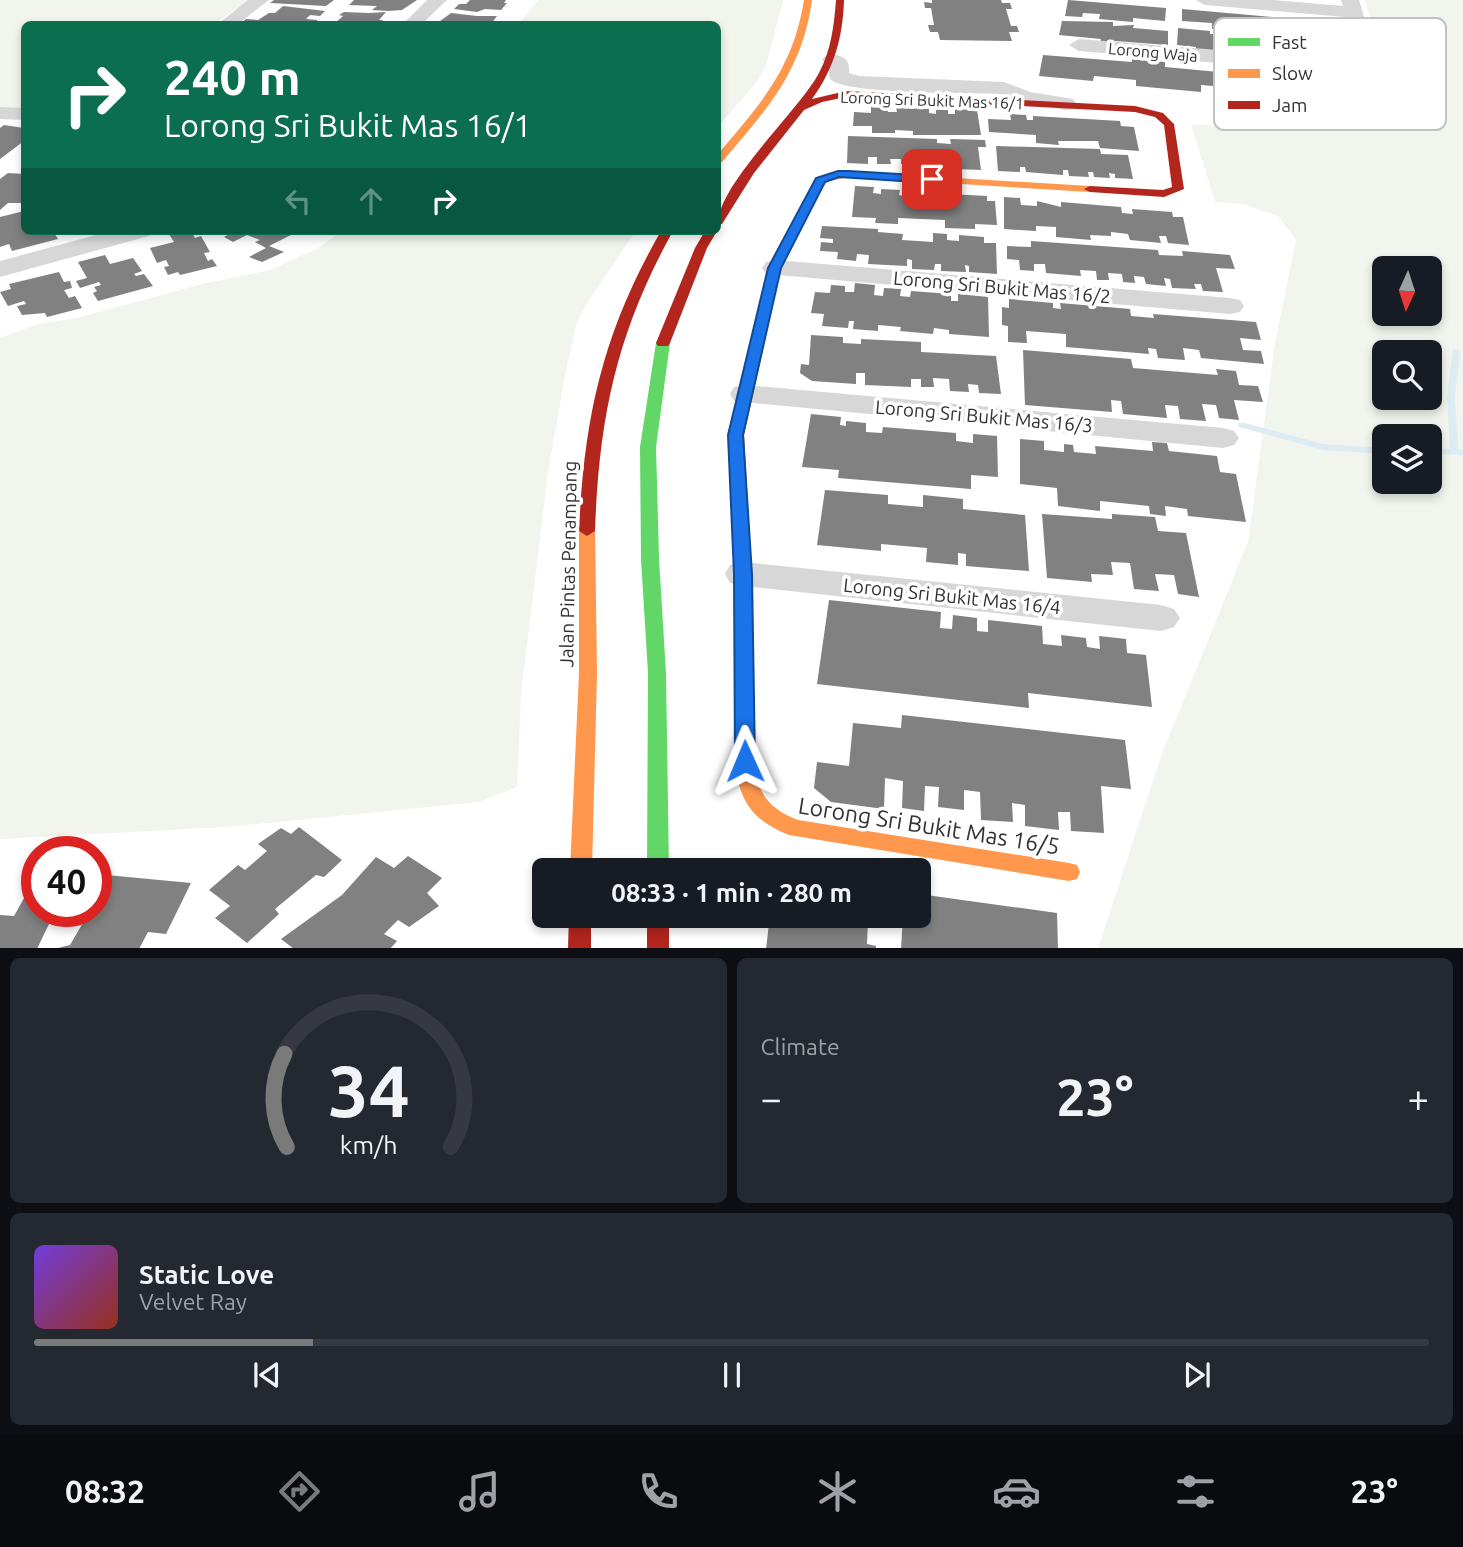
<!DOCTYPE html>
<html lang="en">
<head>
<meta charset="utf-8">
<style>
	body { margin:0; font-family:Ubuntu,sans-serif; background:#242831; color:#f1f3f6; height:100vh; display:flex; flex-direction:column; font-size:26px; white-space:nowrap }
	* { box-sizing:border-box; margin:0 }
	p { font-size:23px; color:#9ea1a6 }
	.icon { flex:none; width:38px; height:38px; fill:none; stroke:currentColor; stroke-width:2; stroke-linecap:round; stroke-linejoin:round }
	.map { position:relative; height:948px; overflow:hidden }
	.details { display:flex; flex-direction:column; gap:10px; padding:10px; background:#0d0f14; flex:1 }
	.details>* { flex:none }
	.banner { position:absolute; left:21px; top:21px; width:700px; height:214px; border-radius:10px; box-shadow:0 4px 10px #0003; background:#0b6e4f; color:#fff; overflow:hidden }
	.needle { width:46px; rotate:183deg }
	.fabs { position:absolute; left:1372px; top:256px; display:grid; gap:14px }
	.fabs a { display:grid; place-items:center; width:70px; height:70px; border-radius:10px; background:#171b24; box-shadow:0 4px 10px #0003; font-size:35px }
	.speed { position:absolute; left:21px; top:836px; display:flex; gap:14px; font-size:35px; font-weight:700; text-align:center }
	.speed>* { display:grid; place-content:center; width:91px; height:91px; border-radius:50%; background:#171b24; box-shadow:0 4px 10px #0003; line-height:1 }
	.speed .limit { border:10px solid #d22; background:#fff; color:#111 }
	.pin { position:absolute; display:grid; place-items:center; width:60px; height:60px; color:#fff; margin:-30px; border-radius:14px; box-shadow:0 4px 10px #0006 }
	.me { position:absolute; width:77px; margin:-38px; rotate:359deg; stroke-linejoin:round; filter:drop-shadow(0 0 5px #0008) }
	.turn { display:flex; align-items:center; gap:24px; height:147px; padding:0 28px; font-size:32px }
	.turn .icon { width:91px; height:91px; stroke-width:2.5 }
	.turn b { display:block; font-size:49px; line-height:60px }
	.lanes { display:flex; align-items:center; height:66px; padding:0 28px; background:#0003; justify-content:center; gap:35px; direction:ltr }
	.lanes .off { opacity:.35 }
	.big { font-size:52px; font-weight:700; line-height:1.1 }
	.details .card { flex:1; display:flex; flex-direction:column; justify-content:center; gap:10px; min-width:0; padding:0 24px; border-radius:10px; background:#242831 }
	.details .dial { align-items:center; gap:0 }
	.dial svg { height:182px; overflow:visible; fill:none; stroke:#363941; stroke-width:7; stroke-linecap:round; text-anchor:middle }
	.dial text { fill:#f1f3f6; stroke:none }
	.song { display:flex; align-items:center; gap:21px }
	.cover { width:84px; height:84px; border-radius:10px; background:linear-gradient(135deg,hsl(260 70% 55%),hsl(10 70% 35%)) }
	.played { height:7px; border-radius:4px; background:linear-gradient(90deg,#7a7a7a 20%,#363941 20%) }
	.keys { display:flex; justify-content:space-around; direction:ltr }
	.heat { display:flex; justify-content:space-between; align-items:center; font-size:38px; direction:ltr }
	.details .tiles { flex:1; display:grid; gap:10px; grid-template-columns:1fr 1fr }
	.card:last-child { grid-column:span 2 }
	.trip { position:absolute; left:532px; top:858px; width:399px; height:70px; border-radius:10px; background:#171b24; box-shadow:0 4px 10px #0003; font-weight:700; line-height:70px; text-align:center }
	.menu { display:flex; height:112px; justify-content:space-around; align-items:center; background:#090b0e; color:#9ea1a6 }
	.menu .icon { width:49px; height:49px }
	.menu .on { color:#7a7a7a }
	.menu b { font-size:32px; color:#f1f3f6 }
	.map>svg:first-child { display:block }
	.green { fill:#f1f5ed; fill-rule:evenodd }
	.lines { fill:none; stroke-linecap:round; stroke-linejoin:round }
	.stream { fill:#ddebf3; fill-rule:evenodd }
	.building { fill:#818181 }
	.street { fill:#d7d7d7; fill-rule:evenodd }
	.fast { fill:#63d668; fill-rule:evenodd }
	.slow { fill:#ff974d; fill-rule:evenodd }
	.jam { fill:#b3261e; fill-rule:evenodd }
	.route { fill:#1a73e8; stroke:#114b97; stroke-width:2 }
	.labels { text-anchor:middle; stroke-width:7; stroke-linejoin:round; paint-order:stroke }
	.far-street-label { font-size:16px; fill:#333; stroke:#fff }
	.street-label { font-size:19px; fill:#333; stroke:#fff }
	.near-street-label { font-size:23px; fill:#333; stroke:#fff }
	.key { fill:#fff; stroke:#c2c2c2; stroke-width:2 }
	.key-label { font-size:19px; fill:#333 }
</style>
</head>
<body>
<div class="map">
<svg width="1463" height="949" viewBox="0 0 1463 949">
	<rect width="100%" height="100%" fill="#fff"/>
	<path class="green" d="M0 0H249L214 24H24V109L0 108Z
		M538 0H783V1L766 66 754 86 718 126V24H519Z
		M1365 0H1463V948H1098L1163 751 1248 542 1275 343 1296 240 1278 216 1243 204 1215 202 1191 124 1232 127 1231 97 1334 100 1375 95C1390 66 1373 29 1365 0ZM1384 268H1430V313H1384ZM1384 352H1430V397H1384ZM1384 436H1430V481H1384Z
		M342 231H636L587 303 576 325 566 370 548 472 521 694 517 787 479 802 226 827 0 839V338L38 324 77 318 202 284 270 270 318 248Z"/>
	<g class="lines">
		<path class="stream" d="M1453 349H1456L1460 351 1455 398 1458 449H1463V455L1430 454V448L1450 449 1447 398Z
			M1239 423H1245L1323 444 1384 448V454L1323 450 1239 427 1238 425Z"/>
	</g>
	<path class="building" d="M274 0H334L326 6 270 3Z
		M354 0H417L402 10 388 11 372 10 377 6 349 5Z
		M470 0H506L504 3H507L501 10 485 9 477 12 454 9 459 4H466Z
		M932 0H1001L1002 3H1010L1012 9H1006L1011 26H1017L1019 32H1009L1012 41 940 40 938 32H930L928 25H934L931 8H925L924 2 932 3Z
		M1068 0 1166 8 1165 21 1133 18V22L1099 19 1100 14 1083 13 1082 17 1065 16Z
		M283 6 325 11 320 16 310 15 306 19 318 20 312 24H240L246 19 258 20 269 13H275Z
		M1182 9 1316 21 1320 36 1232 26V31L1212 29V23L1182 21Z
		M344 12 369 13 386 12 379 20H383L378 24H334L343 16 339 15Z
		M451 13 477 16H497L491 24H436Z
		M1062 21 1113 22V26L1134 25 1133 28 1168 31V45L1115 41V44L1100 43 1101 39 1059 35Z
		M1178 28 1210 31V34H1243L1244 37 1318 44 1321 58 1250 52V57L1196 52V47L1177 45Z
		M1043 55 1132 62V59L1165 62V67L1345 84 1349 94 1334 96 1201 85V92L1136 86V80L1094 76 1093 81 1039 76Z
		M871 107 887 108 888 112H897L896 108 929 109V113L936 114V110H948V114H955V109L977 110 981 135H913V131L895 130V133H872V126H853L854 112 871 113Z
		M1010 114 1026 115 1027 120H1033V116L1120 121 1121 126 1134 127 1139 151 1100 148 1098 141H1058L1059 145 1036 143V135L989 132 988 119 1011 120Z
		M4 125 24 128V141L0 159V128Z
		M848 136 937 139V143L951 144 950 139 985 140 986 147H978L981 170 955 169 953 158 934 157 935 168 918 167 917 160H912V165L901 164V159H890L891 164H877V157H868V164L847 163Z
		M996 146 1100 149 1101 154 1128 155 1133 179 1115 178V174L1109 173 1110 178 1094 177 1093 172H1088L1089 177 1069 176 1068 170H1063V175L1026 172 1025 167H1020V172L998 171Z
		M8 173 24 174V188L22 190 24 191 21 193H24V203H8L0 210V179Z
		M855 186 874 187 873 193 881 194V189L900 190 899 195 904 196 905 191 918 192V197L931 198V193L987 196V201H995L997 225 975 224V229L945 228V220L898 218V224L875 223 876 218 852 217Z
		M1004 197 1020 198 1021 205 1037 206V201L1061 207V202L1121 207 1122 213 1133 214 1132 209 1172 212 1173 217H1183L1189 245 1168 243 1166 236H1159L1161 243 1130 240 1128 234 1111 232V236L1090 235 1091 240 1056 237V227L1036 226V231L1004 229Z
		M24 211V231H53L58 239 12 251 9 244 0 247V217Z
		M822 226 878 229V232L903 234 902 240 933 242V233L947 234V240L959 241V235L984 237V243H996L997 274 969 272V266L965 265 966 272 941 271V264H935L934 270 912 269V260L907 259V266L868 264 869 255 857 254 856 261 837 259 838 252 820 251 821 242 833 243V239L820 238Z
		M167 231H191L195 238 201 236 210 252 204 253 208 261 212 259 217 266 180 275 178 272 168 275 164 267 169 266 166 260 157 263 150 248 174 242Z
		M228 231H299L269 246 284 252 262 262 249 257 266 248 255 242 260 240 247 235 233 242 224 237 231 233Z
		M1031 241 1158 250 1159 255 1183 256 1182 251 1230 255 1235 269 1216 268 1223 292 1203 291 1201 284H1194L1196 289 1172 288 1170 279 1164 278 1166 286 1146 284 1144 277 1134 276 1135 283 1123 282 1122 274 1108 273 1109 280H1097L1096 271 1080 270 1081 276 1046 273 1045 264H1034V271L1020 270 1019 260 1007 259V246L1031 247Z
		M105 255 110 264 133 258 142 271 134 274 136 276 144 274 153 286 98 301 93 293 97 291 94 287 101 285 99 282 80 288 76 281 87 278 78 262Z
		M59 272 64 282 70 281 72 288 64 290 69 298 75 296 82 308 47 317 45 313 22 315 17 306 26 304 24 301 8 306 0 292 11 289 9 284Z
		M855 283 875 285 874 295 883 296 884 288 901 289 900 296 910 297 911 291 951 294V301H958V294L988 297 989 337 949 334V330L934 328 933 334 900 331 901 327 878 325V331L853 329 854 321H849L848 328 822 326 824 314 811 313 815 292 830 293 831 285 845 286V292H854Z
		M1009 299 1053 303V308L1061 309 1060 303 1130 309 1131 316 1154 318 1153 314 1256 322 1261 340 1240 338 1243 350 1261 351 1264 364 1201 358 1199 350 1183 348 1185 360 1158 358 1156 349 1148 348 1149 354 1066 347V334L1026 331 1027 343 1008 342V326L1002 325V307L1009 308Z
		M811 335 843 337V343L861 344V339L921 342V352L996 356 1001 394 979 393 978 385 968 384 969 392 950 391 949 379 933 378 934 387H921V379H911V387L865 385V373H856V384L812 381 800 373 801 364 809 365Z
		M1023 350 1131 359 1133 368 1218 375 1216 369 1236 371 1239 385 1258 386 1263 402 1234 400 1239 420 1219 418 1216 405 1202 404 1206 421 1180 419 1178 406 1165 405 1167 418 1123 414 1121 401 1111 400 1112 412 1025 405Z
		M811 414 841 417 840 425 846 426V421L866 423V432L882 433 883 427 956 433V441L973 443V434L997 436 998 477 971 475V489L838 478 839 470 802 467Z
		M1020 439 1044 441V450L1064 452V444L1073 445 1074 452 1096 454 1095 446 1153 451 1152 442 1167 443 1169 451 1217 456 1220 472 1236 474 1246 522 1188 516 1187 509 1165 506 1166 516 1150 514 1149 506 1100 501V511L1058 506 1057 488 1020 484Z
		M825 490 888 495V504L923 507V495L963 499V509L1025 515 1029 571 966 566V554L958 553V565L926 562 927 548 881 544V551L817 545Z
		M1042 514 1112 519V514L1155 517 1158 531 1186 533 1199 597 1178 594 1174 575 1155 574 1159 591 1134 589 1130 563 1111 562 1113 575 1091 574 1092 582 1047 578Z
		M829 600 941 612 940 628 952 629 953 615 977 618V631L988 632V620L1042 626 1043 644 1062 646 1061 635 1086 638 1087 647 1100 649 1099 636 1126 639 1127 653 1146 655 1152 707 1028 693 1029 708 817 684Z
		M902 715 1125 740 1131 789 1101 786 1104 833 1071 831 1070 812H1058L1059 830 1025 826V805L1012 803 1013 822 981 820 980 792 964 790V810L938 807 939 787 925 786 924 811 902 808 903 781 885 778 884 809 831 802 814 788 817 762 849 766 853 723 901 728Z
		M299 827 342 860 324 877 316 875 275 909 279 914 247 943 215 918 230 906 209 890 238 865 245 870 267 851 258 844 281 828 291 834Z
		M408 856 442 878 427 893 439 906 409 927 398 920 384 934 397 941 390 949H294L281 939 342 895 376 857 394 868Z
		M96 874 191 883 166 934 148 932 139 949H54L70 945 84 921 71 919 75 912H96Z
		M37 875V912H70L64 923 49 924 37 949H0V915L14 916Z
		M919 894 1057 913 1058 949H901L903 916 919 915Z
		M770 915H886L885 923 868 921 867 944 876 946V949H766Z"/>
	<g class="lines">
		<path class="street" d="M248 0H269L238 24H218Z
			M427 0H447L422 24H403Z
			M1196 0H1273L1343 6 1341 0H1359L1378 64 1375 68 1356 75 1079 51 1069 45 1079 39 1357 61 1345 17 1205 5Z
			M832 54C845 57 850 59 849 73L859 76 1004 82 1030 92 1073 99 1076 104 1073 109 1065 110 1018 101 1001 94C970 93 853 94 833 81 827 77 829 72 830 66L822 60 825 56Z
			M0 107 24 108V120L0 119Z
			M111 231H153L149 236 0 277V261Z
			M775 260 1230 298 1240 300 1244 306 1240 312 1230 314 766 274 762 268 766 262Z
			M745 385 1223 428 1234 431 1239 438 1234 445 1223 448 734 401 730 394 734 387Z
			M743 562 1161 605 1174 609 1180 618 1174 627 1161 631 743 586 730 583 725 574 730 565Z"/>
		<path class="fast" d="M663 339 670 343 656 447 659 559 666 673 669 870H647L648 673 641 559 640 447 656 343Z"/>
		<path class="slow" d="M804 0H812C802 72 767 109 722 162L718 163V154C761 103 793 69 804 0Z
			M838 171 1090 186 1096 189 1090 192 849 177 825 182 781 268 768 327 766 330H756L754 327 769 268 816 178Z
			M587 526 595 531 597 673 592 870H570L579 673V531Z
			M745 747 752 749C756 757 755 763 756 772 759 797 774 811 798 820L1069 863 1077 865 1080 872 1077 879 1069 881 789 835C749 819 737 797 735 755L738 749Z"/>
		<path class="jam" d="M836 0H844C843 37 834 69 812 99L846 91 1135 106 1163 113 1174 124 1184 189 1164 197 1090 192 1084 189 1090 186 1163 190 1172 187 1164 125 1155 117 1135 112 846 97 822 102 804 110 754 173 722 224H718C718 184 797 113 819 73 831 50 834 26 836 0Z
			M661 231H673C617 332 599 416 595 531L587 536 579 531C584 416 603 332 661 231Z
			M705 231H717L707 248 670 343 668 346H658L656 343 695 248Z
			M761 323 768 327 744 435 752 574 755 755 752 761 745 763 738 761 735 755 734 574 728 435 754 327Z
			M569 915H591V949H568Z
			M647 915H669V949H647Z"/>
	</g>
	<path class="route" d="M849 171 932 176 937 179 932 183 839 177 825 182 781 268 743 435 752 574 755 761 752 767 745 769 738 767 735 761 734 574 728 435 768 268 816 178 838 171Z"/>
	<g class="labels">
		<g class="far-street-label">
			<text transform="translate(1153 52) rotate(5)" y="6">Lorong Waja</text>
			<text transform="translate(932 100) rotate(2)" y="6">Lorong Sri Bukit Mas 16/1</text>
		</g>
		<g class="street-label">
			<text transform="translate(1002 287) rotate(5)" y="7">Lorong Sri Bukit Mas 16/2</text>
			<text transform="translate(984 416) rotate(5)" y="7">Lorong Sri Bukit Mas 16/3</text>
			<text transform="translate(568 564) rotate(-89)" y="7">Jalan Pintas Penampang</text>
			<text transform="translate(952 596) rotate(6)" y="7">Lorong Sri Bukit Mas 16/4</text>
		</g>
		<g class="near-street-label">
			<text transform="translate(929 826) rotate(9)" y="8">Lorong Sri Bukit Mas 16/5</text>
		</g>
	</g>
	<rect x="1214" y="18" width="232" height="112" rx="10" class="key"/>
	<rect x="1228" y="38" width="32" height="8" fill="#63d668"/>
	<rect x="1228" y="69" width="32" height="9" fill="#ff974d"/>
	<rect x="1228" y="101" width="32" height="8" fill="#b3261e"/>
	<g class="key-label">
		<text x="1272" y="49">Fast</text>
		<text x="1272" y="80">Slow</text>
		<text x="1272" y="112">Jam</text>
	</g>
</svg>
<div class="fabs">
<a><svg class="needle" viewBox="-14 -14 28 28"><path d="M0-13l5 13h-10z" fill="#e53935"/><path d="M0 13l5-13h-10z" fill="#9ea1a6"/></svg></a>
<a><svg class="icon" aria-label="search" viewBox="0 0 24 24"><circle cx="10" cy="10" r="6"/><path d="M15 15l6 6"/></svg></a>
<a><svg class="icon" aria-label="layers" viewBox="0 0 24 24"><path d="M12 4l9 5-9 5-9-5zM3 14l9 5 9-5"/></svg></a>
</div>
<div class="speed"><div class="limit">40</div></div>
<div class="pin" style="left:932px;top:179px;background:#d93025"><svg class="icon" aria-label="arrive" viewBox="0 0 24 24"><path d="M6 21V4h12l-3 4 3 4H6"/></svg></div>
<svg class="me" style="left:745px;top:761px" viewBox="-20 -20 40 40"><path d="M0-17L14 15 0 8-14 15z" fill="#1a73e8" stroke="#fff" stroke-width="4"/></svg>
<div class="trip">08:33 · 1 min · 280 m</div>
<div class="banner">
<div class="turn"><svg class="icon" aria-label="right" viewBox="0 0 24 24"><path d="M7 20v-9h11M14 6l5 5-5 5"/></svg><div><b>240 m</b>Lorong Sri Bukit Mas 16/1</div></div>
<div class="lanes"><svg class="icon off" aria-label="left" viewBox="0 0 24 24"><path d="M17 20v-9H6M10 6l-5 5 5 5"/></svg><svg class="icon off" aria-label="ahead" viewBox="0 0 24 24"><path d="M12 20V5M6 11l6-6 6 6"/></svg><svg class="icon" aria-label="right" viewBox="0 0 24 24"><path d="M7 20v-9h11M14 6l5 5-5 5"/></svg></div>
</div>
</div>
<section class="details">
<div class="tiles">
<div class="card dial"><svg viewBox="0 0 100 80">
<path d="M14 69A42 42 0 1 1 86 69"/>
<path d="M14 69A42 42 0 0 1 13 28" stroke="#7a7a7a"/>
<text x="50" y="56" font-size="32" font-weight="700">34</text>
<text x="50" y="72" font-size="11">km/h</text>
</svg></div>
<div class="card"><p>Climate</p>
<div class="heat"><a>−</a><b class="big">23°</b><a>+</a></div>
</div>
<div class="card">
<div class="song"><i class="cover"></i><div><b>Static Love</b><p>Velvet Ray</p></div></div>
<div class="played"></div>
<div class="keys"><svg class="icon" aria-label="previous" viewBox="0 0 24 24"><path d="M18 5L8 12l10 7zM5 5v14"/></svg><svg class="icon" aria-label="pause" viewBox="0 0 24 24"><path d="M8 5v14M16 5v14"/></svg><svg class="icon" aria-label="next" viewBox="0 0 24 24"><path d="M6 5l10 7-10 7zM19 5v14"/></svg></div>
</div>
</div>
</section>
<nav class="menu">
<b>08:32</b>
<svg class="icon on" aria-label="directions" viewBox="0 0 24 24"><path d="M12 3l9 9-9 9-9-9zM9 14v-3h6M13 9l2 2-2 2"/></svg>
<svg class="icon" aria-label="music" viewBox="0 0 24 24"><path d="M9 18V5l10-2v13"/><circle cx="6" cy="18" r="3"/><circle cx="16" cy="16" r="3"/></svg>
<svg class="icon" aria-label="phone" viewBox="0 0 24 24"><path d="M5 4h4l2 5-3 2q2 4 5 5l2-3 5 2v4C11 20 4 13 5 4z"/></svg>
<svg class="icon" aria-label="climate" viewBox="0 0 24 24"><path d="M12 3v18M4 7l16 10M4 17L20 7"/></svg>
<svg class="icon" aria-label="car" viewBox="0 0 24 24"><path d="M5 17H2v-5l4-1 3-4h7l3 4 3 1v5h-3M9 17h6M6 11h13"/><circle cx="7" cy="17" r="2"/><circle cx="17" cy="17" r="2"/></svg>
<svg class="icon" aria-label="filters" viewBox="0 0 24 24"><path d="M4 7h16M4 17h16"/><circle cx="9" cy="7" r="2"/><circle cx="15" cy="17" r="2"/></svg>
<b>23°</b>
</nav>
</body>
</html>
